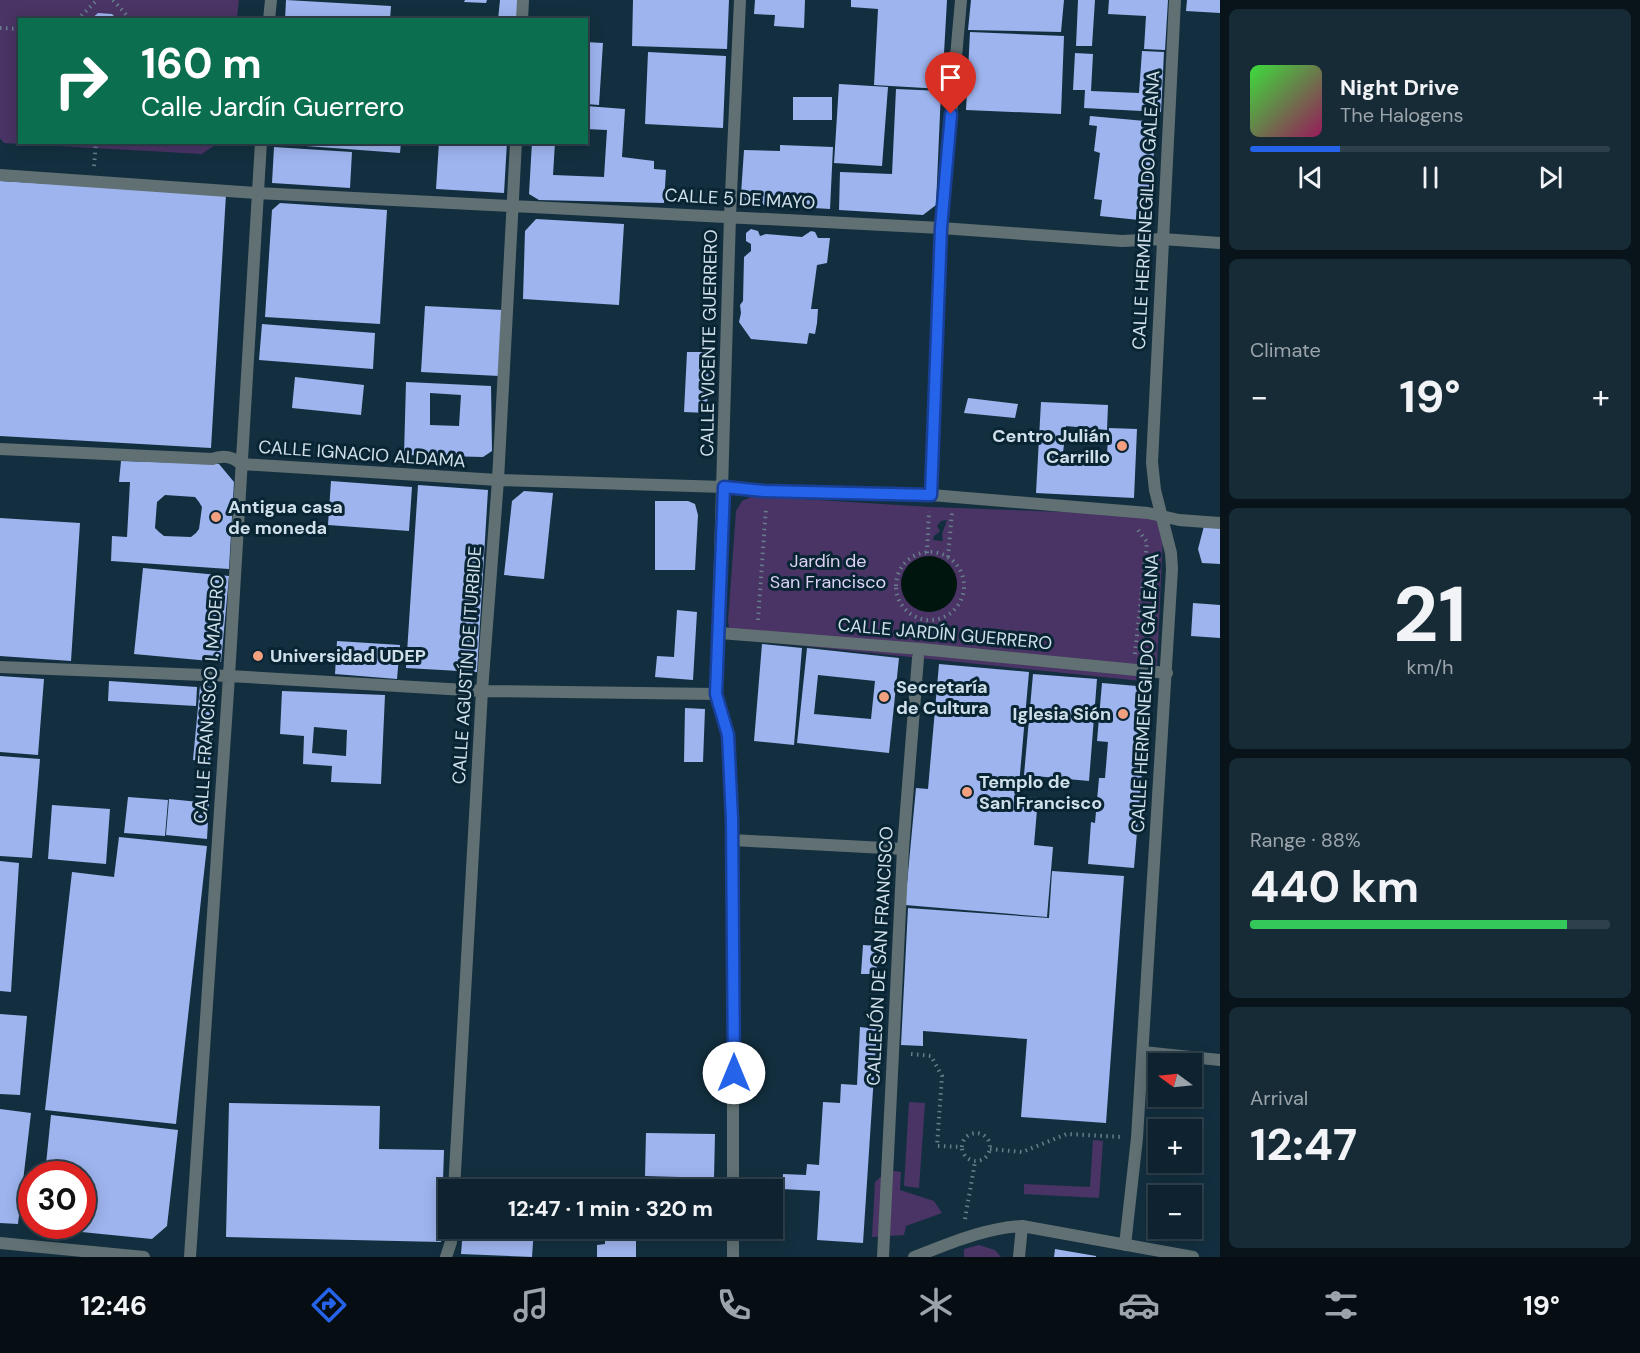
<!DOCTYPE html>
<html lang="en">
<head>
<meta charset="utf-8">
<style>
	body { margin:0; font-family:"DM Sans",sans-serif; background:#172b37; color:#f1f3f6; height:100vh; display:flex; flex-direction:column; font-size:22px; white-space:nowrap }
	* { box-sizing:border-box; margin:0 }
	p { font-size:20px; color:#9ba4aa }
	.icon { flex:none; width:33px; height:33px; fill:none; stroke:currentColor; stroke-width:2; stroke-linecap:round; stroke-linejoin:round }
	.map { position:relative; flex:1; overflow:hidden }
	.side { display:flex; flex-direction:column; gap:9px; padding:9px; background:#08131a; width:420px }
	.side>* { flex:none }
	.hud { position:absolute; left:18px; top:18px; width:570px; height:126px; border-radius:0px; box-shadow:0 3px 15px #0003,0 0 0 2px #2e404b; background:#0b6e4f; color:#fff; overflow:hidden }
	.needle { width:39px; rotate:285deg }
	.controls { position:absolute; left:1148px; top:1053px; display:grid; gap:12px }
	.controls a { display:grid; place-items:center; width:54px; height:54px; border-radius:0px; background:#0e232f; box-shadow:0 3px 15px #0003,0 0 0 2px #2e404b; font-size:30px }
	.speed { position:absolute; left:18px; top:1161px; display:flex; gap:12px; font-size:30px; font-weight:700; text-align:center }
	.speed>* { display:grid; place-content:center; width:78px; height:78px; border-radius:50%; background:#0e232f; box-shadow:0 3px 15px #0003,0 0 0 2px #2e404b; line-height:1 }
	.speed .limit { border:9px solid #d22; background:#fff; color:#111 }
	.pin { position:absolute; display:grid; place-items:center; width:51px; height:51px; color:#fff; margin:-62px -26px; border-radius:50% 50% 50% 0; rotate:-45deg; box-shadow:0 0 6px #0007 }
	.pin .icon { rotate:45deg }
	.me { position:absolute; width:66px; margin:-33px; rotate:0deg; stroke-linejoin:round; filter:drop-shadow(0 0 4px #0008) }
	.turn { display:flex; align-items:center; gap:21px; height:126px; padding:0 24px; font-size:27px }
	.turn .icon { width:78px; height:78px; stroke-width:2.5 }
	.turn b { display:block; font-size:42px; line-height:51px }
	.big { font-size:45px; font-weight:700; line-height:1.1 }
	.side .tile { flex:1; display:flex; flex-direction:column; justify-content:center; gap:9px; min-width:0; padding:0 21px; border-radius:9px; background:#172b37 }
	.side .dial { align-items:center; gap:0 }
	.dial b { font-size:78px; line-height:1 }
	.song { display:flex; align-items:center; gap:18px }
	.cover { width:72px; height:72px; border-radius:9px; background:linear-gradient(135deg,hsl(120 70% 55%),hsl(330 70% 35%)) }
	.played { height:6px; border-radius:3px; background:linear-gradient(90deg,#2563eb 25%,#2e404b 25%) }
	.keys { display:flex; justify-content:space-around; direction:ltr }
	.heat { display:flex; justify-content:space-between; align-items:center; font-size:33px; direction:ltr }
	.charge { height:9px; border-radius:4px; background:linear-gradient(90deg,#34c759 88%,#2e404b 0) }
	.trip { position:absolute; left:438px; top:1179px; width:345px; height:60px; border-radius:0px; background:#0e232f; box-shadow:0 3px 15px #0003,0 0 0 2px #2e404b; font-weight:700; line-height:60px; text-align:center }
	.menu { display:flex; height:96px; justify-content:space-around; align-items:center; background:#060e13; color:#9ba4aa }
	.menu .icon { width:42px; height:42px }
	.menu .current { color:#2563eb }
	.menu b { font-size:27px; color:#f1f3f6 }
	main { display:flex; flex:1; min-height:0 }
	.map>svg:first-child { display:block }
	.green { fill:#493465; fill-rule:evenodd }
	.water { fill:#00150d }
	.building { fill:#9eb4ee; fill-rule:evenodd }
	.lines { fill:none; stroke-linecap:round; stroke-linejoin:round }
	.path { stroke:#687e8b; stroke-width:4; stroke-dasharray:1.5 4.5; stroke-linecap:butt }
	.lane { stroke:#617173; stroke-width:12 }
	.street { stroke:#617173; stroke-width:12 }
	.route-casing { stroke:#184099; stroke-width:15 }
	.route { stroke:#2563eb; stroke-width:10 }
	.poi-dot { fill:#f2a080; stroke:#092534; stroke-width:2 }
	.labels { text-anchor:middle; stroke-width:6; stroke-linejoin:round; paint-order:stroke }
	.street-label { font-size:18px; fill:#d0e0ea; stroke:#092534 }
	.poi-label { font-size:18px; font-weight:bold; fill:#d0e0ea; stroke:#092534; text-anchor:start }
	.park-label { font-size:18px; fill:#ded2f4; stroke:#092534 }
</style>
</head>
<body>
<main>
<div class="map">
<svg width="1220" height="1257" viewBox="0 0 1220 1257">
	<rect width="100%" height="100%" fill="#132f3f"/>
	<path class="green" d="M0 0H239L237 19 20 20V142L218 143 202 154 4 143 0 138Z
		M753 496 930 507 1148 515 1158 521 1163 536 1157 665 1150 676 1141 681 748 640 729 628 728 621 736 511 742 501ZM947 520 942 534 943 541 933 540 934 536 940 531 937 526 941 521ZM926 557H934L950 565 937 611 928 612 918 610 910 564Z
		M909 1102 925 1103 919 1188 904 1186Z
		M1093 1140 1103 1141 1099 1198 1024 1194V1184L1090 1187Z
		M888 1170 901 1172 900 1190 934 1201 942 1213 906 1226 904 1235 872 1237 875 1182Z
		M979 1245 995 1250 1001 1257H964V1249Z"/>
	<path class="water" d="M901 584a28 28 0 1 1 56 0a28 28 0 1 1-56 0Z"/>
	<path class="building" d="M286 0 391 6 390 20H285Z
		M465 0H487L486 3 464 2Z
		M500 0H518L517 20H498Z
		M633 0H729L727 49 632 46Z
		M755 0H805L804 28 774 26 775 15 754 14Z
		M851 0H947L942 89 874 85 878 9 851 7Z
		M971 0H1064L1061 32 968 30Z
		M1078 0H1095L1092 46H1076Z
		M1109 0H1168L1165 50 1144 49 1146 16 1108 14Z
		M1187 0H1220V13L1186 11Z
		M98 13 112 14 118 20H90Z
		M970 32 1064 36 1061 114 966 110Z
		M586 42 603 43 599 105 586 104Z
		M1142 51 1164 52 1161 112 1084 108 1085 90H1073L1075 53 1093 54 1091 91 1139 93Z
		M648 52 726 56 723 128 645 124Z
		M839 84 888 87 882 166 834 163Z
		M896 89 941 91 936 205 923 215 839 210 840 172 892 174Z
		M793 97H832V120H793Z
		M586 106 625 109 622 157 654 161V169L666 170 664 203 539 200 529 194 532 142H555L553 175 604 177 607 130 586 129Z
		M1090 116 1156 122 1149 221 1100 216 1102 200 1094 199 1100 153 1094 151 1097 126 1089 125Z
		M279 142H401L400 153 279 144Z
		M439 142H507L504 193 436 189Z
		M780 145 833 147 830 209 751 204 745 200 741 194 744 150 780 151Z
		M274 147 352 152 350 188 272 183Z
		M0 181 226 194 211 448 0 436Z
		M280 203 387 210 380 324 265 317 272 210Z
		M536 219 624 224 619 305 523 299 525 231Z
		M751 229 758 231 760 236 766 234 802 237 811 231 815 232 818 238H830L827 263 817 265 811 309H818L817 323 815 334 809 333 807 344 751 339 739 322 741 313 740 305 743 301 744 257 751 251V244L746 241V233Z
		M425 306 503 310 499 376 421 372Z
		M262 324 375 333 373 369 259 360Z
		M687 352H709L707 413 684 412Z
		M295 377 364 385 361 415 292 408Z
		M406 382 491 386 492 451 483 457 404 455ZM430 393 461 395 459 426 430 425Z
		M968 398 1018 404 1015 418 964 413Z
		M1041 402 1108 405 1107 430 1066 426 1062 462 1106 466 1109 428 1137 429 1134 498 1036 493Z
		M121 461 219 464 234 482 229 569 111 561 112 536 127 537 130 482H119ZM165 495 195 497 199 502 202 507 199 529 196 533 191 537 164 536 159 532 155 528 157 502Z
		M331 481 412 487 409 531 328 525Z
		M418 485 488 490 477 672 406 668Z
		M524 491 553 493 544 579 504 575 512 501Z
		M655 501H688L695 504 698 515 695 570H655Z
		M0 518 80 523 71 661 0 656Z
		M1204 526 1220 527V564L1202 563 1198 549Z
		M143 568 229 576 221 662 134 654Z
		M1193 603 1220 605V638L1191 636Z
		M677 610 697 612 693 680 655 677 657 656 674 657Z
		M337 641 400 645 397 679 335 674Z
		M762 644 802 648 794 745 754 741Z
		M807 648 899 658 889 753 797 743ZM818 675 875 681 871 719 814 714Z
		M939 664 1029 672 1018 796 1038 798 1034 845 1053 847 1047 917 905 905 916 788 928 789Z
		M1033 674 1097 679 1089 781 1024 775Z
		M0 676 44 679 38 755 0 752Z
		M109 681 197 687 196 706 108 701Z
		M1102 683 1149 687 1134 868 1088 864 1091 822 1095 823 1099 778H1105L1108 742 1097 741Z
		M200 686 217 687 210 762 193 760Z
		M282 691 385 695 381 784 331 782 332 766 303 764 304 736 280 734ZM314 727 347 730 346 756 312 753Z
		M685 708 705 709 703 762H684Z
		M0 756 40 759 32 858 0 856Z
		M128 797 168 800 165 836 124 833Z
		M169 799 209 803 207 839 166 835Z
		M52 805 110 809 106 864 48 859Z
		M119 837 207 846 176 1124 45 1110 72 872 114 877Z
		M0 861 19 863 11 992 0 991Z
		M1052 871 1124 876 1106 1123 1021 1117 1027 1039 923 1031V1046L901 1045 908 908 1049 918Z
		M863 945 878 946 876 974H861Z
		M0 1014 27 1016 20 1095 0 1094Z
		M860 1027 877 1029 863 1243 817 1240 820 1191 782 1189 783 1174 806 1175 807 1164 819 1165 823 1102 840 1103 841 1084 857 1085Z
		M229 1103 380 1106 379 1149 444 1150 441 1242 226 1237Z
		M0 1109 31 1113 18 1224 0 1223Z
		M51 1115 178 1130 167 1226 152 1239 41 1228V1226H82V1174H45Z
		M646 1133 715 1134 714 1178 645 1176Z
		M467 1183 532 1188V1190H466Z
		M604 1183H636V1190H604Z
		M463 1228H534L532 1257 461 1254Z
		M605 1228H636V1257H597V1245L605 1244Z
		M1055 1249 1096 1256V1257H1054Z"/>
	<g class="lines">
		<path class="path" d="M113 0 131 20
			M77 20 97 0
			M0 28 20 29
			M94 166 96 142
			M896 586a34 34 0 1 1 68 0a34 34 0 1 1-68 0Z
			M927 553 929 511
			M948 557 952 513
			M758 620 766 508
			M1135 654 1147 542 1138 530
			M911 1054 931 1056 942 1076 937 1146 961 1147
			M962 1147a14 14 0 1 1 28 0a14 14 0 1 1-28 0Z
			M990 1149 1022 1152 1067 1134 1121 1137
			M965 1219 975 1162"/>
		<path class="lane" d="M1143 1052 1220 1060"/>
		<path class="street" d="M269 20 271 0
			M522 20 523 0
			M0 175 257 193 941 228 1122 241 1162 239 1220 243
			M0 449 212 459C223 455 232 456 241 464L498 480 724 487 764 491 931 495 1148 513 1179 520 1220 523
			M931 495 941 228 961 0
			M720 633 921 649 1167 673
			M0 667 229 676 482 691 716 694
			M733 840 903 849
			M454 1190 482 691 498 480 516 142
			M733 1190V840L728 735 716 694 730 216 740 0
			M733 1228V1257
			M0 1243 144 1257
			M1125 1245 1137 1138 1172 569 1171 553 1155 490 1152 462 1175 0
			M190 1257 229 676 261 142
			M446 1257 451 1242V1228
			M883 1257 903 849 918 658
			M914 1257C949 1244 984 1228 1022 1226L1193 1257
			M1019 1257 1022 1226"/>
	</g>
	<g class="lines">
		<g class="route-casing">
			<path id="route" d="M734 1073 732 819 728 735 716 694 724 487 764 491 931 495 941 228 951 114"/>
		</g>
		<use href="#route" class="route"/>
	</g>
	<g class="poi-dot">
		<circle cx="1122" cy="446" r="6"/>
		<circle cx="216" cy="517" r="6"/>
		<circle cx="258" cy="656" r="6"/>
		<circle cx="884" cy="697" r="6"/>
		<circle cx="1123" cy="714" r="6"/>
		<circle cx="967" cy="792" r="6"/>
	</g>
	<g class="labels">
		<g class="street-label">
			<text transform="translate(740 199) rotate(3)" y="6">CALLE 5 DE MAYO</text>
			<text transform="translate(1146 210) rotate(-87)" y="6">CALLE HERMENEGILDO GALEANA</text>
			<text transform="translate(709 343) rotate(-89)" y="6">CALLE VICENTE GUERRERO</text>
			<text transform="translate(362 454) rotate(4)" y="6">CALLE IGNACIO ALDAMA</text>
			<text transform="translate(945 634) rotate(5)" y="6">CALLE JARDÍN GUERRERO</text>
			<text transform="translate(467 665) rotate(-86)" y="6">CALLE AGUSTÍN DE ITURBIDE</text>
			<text transform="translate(1145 693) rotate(-87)" y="6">CALLE HERMENEGILDO GALEANA</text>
			<text transform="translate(209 699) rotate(-86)" y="6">CALLE FRANCISCO I. MADERO</text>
			<text transform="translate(880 956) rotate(-87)" y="6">CALLEJÓN DE SAN FRANCISCO</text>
		</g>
		<g class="poi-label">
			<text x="1110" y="442" text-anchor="end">Centro Julián<tspan x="1110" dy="21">Carrillo</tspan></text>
			<text x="228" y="513">Antigua casa<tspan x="228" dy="21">de moneda</tspan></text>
			<text x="270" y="662">Universidad UDEP</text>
			<text x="896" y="693">Secretaría<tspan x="896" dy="21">de Cultura</tspan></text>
			<text x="1111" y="720" text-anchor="end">Iglesia Sión</text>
			<text x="979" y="788">Templo de<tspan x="979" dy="21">San Francisco</tspan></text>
		</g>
		<g class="park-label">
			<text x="828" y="567">Jardín de<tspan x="828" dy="21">San Francisco</tspan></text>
		</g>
	</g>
</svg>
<div class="controls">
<a><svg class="needle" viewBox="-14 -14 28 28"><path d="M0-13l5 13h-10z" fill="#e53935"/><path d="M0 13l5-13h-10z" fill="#9ba4aa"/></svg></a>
<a>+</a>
<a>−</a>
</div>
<div class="speed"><div class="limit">30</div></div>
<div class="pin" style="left:951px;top:114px;background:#d93025"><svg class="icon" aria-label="arrive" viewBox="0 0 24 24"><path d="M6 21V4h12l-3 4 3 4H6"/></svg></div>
<svg class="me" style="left:734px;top:1073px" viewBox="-20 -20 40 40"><circle r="19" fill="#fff"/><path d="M0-13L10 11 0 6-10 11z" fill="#2563eb"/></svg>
<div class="trip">12:47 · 1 min · 320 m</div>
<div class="hud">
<div class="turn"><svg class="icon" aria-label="right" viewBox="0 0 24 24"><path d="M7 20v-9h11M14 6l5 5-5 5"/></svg><div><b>160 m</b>Calle Jardín Guerrero</div></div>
</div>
</div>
<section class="side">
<div class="tile">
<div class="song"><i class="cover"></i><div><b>Night Drive</b><p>The Halogens</p></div></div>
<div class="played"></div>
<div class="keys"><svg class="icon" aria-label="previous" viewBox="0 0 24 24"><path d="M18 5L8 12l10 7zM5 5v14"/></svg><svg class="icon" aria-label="pause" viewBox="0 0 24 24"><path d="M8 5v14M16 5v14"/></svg><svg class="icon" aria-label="next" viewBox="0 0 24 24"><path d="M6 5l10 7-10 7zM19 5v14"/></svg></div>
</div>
<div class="tile"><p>Climate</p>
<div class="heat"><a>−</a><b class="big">19°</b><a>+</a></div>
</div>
<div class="tile dial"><b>21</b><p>km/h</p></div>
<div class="tile"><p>Range · 88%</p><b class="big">440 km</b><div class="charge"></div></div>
<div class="tile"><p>Arrival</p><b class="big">12:47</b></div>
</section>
</main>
<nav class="menu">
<b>12:46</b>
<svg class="icon current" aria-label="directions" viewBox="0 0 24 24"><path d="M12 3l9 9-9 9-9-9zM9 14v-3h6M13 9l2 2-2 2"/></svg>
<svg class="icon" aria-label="music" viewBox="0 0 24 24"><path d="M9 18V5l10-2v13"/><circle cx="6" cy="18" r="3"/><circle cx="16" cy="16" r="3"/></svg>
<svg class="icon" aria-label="phone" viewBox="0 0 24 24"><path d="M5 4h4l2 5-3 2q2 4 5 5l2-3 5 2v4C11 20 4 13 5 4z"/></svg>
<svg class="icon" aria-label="climate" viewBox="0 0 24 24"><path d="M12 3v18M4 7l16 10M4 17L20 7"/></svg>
<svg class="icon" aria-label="car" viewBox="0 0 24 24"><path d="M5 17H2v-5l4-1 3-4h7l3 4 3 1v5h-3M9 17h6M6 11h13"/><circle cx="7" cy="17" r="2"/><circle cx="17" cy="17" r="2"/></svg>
<svg class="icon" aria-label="filters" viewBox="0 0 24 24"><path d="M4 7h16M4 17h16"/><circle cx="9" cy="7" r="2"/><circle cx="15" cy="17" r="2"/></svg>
<b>19°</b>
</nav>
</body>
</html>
